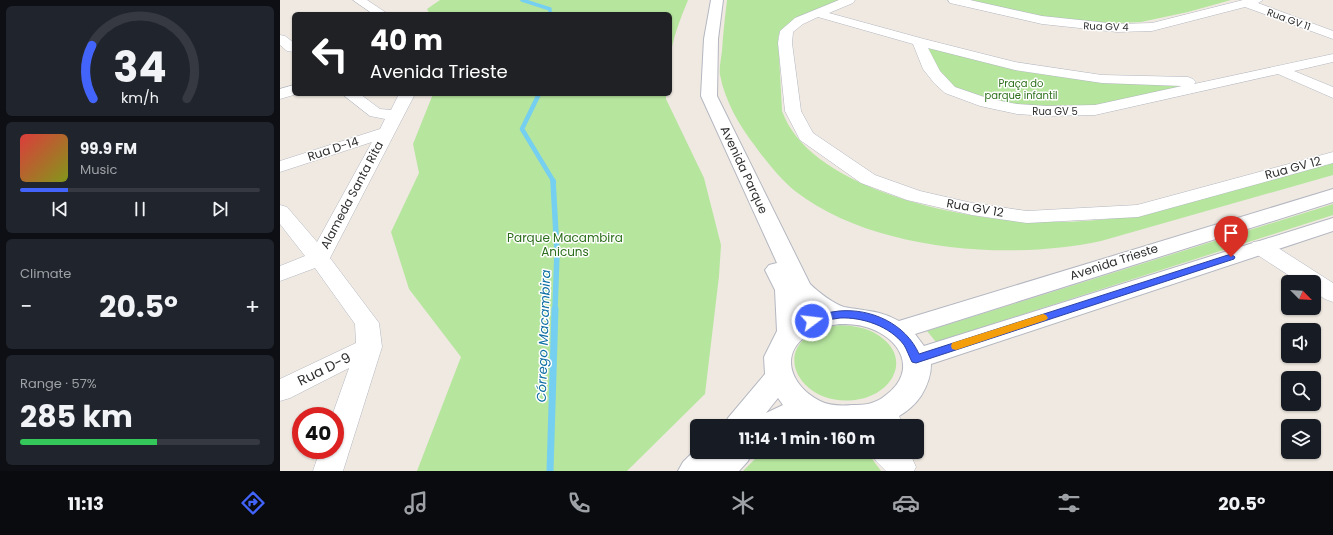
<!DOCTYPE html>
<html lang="en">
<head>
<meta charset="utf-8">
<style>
	body { margin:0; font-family:Poppins,sans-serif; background:#20242c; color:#f1f3f6; height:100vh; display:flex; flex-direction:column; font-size:15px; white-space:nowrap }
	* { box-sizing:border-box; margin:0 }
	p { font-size:13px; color:#9ea1a6 }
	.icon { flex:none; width:22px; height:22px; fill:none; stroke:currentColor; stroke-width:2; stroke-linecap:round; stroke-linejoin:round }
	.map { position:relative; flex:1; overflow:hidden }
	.side { display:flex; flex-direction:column; gap:6px; padding:6px; background:#0d0f14; width:280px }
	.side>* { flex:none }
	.banner { position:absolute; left:12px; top:12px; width:380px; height:84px; border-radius:6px; box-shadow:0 1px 3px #0004; background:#202124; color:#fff; overflow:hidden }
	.needle { width:26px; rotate:114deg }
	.fabs { position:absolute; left:1001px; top:275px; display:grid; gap:8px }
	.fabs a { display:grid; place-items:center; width:40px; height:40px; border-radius:6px; background:#171b24; box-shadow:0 1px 3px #0004; font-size:20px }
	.speed { position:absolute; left:12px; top:407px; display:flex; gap:8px; font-size:20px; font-weight:700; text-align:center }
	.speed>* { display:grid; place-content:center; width:52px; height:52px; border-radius:50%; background:#171b24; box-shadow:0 1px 3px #0004; line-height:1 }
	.speed .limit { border:6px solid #d22; background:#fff; color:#111 }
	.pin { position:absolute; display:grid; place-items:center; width:34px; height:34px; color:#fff; margin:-41px -17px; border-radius:50% 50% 50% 0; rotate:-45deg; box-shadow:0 0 4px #0007 }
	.pin .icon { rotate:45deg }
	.me { position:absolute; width:44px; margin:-22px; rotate:75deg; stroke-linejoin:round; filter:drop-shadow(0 0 3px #0008) }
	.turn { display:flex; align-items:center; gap:14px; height:84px; padding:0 12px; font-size:18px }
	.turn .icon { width:52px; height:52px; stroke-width:2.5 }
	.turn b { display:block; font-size:28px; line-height:34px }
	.big { font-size:30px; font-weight:700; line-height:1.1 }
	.side .tile { flex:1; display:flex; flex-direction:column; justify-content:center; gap:6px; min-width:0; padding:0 14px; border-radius:6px; background:#20242c }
	.side .dial { align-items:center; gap:0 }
	.dial svg { height:104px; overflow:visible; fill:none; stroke:#363941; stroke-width:7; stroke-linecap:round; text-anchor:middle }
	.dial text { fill:#f1f3f6; stroke:none }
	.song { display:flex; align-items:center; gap:12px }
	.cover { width:48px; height:48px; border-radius:6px; background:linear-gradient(135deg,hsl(0 70% 55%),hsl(70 70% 35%)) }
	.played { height:4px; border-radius:2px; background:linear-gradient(90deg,#4264fb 20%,#363941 20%) }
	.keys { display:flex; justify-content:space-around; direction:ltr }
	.heat { display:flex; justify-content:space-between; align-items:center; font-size:22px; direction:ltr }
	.charge { height:6px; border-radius:3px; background:linear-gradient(90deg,#34c759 57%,#363941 0) }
	.trip { position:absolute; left:410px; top:419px; width:234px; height:40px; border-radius:6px; background:#171b24; box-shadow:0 1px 3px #0004; font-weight:700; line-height:40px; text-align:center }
	.dock { display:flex; height:64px; justify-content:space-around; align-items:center; background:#090b0e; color:#9ea1a6 }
	.dock .icon { width:28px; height:28px }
	.dock .active { color:#4264fb }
	.dock b { font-size:18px; color:#f1f3f6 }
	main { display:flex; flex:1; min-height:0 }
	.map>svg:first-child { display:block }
	.green { fill:#b6e59e }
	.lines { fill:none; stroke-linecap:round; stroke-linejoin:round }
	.stream-far3 { stroke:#75cff0; stroke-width:3.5 }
	.stream-far2 { stroke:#75cff0; stroke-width:4.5 }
	.stream-far1 { stroke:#75cff0; stroke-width:5.5 }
	.stream { stroke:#75cff0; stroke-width:7 }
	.minor-casing { stroke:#b4b7c1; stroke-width:1 }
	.tertiary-casing { stroke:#b4b7c1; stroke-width:2 }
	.minor { fill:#fff; fill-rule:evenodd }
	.tertiary { fill:#fff; fill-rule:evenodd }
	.route { fill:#4264fb; stroke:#2b41a3 }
	.slow { fill:#f59e0b }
	.labels { text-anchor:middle; stroke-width:3; stroke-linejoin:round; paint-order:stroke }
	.far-street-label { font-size:10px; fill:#2e2e2e; stroke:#fff }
	.far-park-label { font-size:10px; fill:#2c6e1b; stroke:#fff }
	.street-label { font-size:12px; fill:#2e2e2e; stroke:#fff }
	.park-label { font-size:12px; fill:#2c6e1b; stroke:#fff }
	.water-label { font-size:13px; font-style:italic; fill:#0d6fa3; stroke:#fff }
	.near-street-label { font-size:14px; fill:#2e2e2e; stroke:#fff }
</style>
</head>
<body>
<main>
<section class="side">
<div class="tile dial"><svg viewBox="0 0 100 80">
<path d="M14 69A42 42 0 1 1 86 69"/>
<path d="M14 69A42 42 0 0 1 13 28" stroke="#4264fb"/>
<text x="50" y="56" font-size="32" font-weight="700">34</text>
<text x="50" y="72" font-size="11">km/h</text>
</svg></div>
<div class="tile">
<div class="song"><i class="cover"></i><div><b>99.9 FM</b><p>Music</p></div></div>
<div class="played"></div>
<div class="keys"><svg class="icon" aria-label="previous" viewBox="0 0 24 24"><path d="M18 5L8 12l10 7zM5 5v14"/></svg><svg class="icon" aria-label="pause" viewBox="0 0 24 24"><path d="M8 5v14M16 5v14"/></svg><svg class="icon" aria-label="next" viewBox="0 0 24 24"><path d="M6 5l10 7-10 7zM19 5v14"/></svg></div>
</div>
<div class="tile"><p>Climate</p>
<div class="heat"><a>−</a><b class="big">20.5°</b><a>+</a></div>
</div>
<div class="tile"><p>Range · 57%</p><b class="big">285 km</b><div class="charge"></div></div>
</section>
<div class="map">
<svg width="1053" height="471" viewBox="0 0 1053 471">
	<rect width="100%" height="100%" fill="#efe9e1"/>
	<path class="green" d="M160 0H408C400 20 392 39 390 60V14L149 13 147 9Z
		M447 0H560L501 32 498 37 502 111C529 187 671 217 742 221 776 223 809 222 842 217L1053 162V175L821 241C729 261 592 251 515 191 500 179 486 161 475 146 459 125 445 101 440 75 439 68 441 59 442 51 443 34 445 17 447 0Z
		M683 0H951L908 12 861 22 814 24 762 19Z
		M650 47 821 81 922 84 813 109H739L674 90 656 72 646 51Z
		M153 94H386V99L424 178 441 245 439 276 425 394 347 471H137L181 357 129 289 111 232 139 173 133 144Z
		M1053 204V215L656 342 647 331Z
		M560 325C573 326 586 327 598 335 632 357 614 392 580 399 517 412 480 336 560 325Z
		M482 452H587L601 471H463Z"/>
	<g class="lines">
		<path class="stream-far3" d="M242 0 270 9V14"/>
		<path class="stream-far2" d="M259 94 242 129 274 182"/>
		<path class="stream-far1" d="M273 181 277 252 275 310"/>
		<path class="stream" d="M270 471 275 309"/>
		<g class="minor-casing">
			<path id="minor" d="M73 0H87L108 14H93Z
				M559 0H575L573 3 549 13 644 39 735 62 822 75 908 77 913 79 916 82 914 84 1053 54V62L1014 71 1053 87V98L998 74 815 115 767 116 737 114 700 106 665 93 654 83 643 69 633 44 538 17 523 24 513 32 512 43 521 111 533 133 595 175 640 191 692 203 747 211 857 205 1053 152V163L858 217 747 223 692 215 627 200 581 183 520 140 505 111 498 43 500 31 515 18ZM648 48 735 70 822 83 902 86 815 105 767 106 737 104 710 99 675 87 660 71Z
				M668 0H690L762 16 837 24 872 23 963 0H983L978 3 1053 31V39L965 7 872 31 837 32 762 24 670 3Z
				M0 35 5 36 14 43V52L7 51 0 45Z
				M14 85V94H17L0 99V89Z
				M62 94H80L100 109 111 110 119 94H135L50 258 99 323 102 347 63 471H33L40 450H55V416H52L69 368 10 398 0 401V379L76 343 75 324 35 268 0 281V266L25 256 0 224V205L7 207 37 242 92 142 0 172V161L100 129 105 119 90 116Z
				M981 241 989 242 1053 283V302L1045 299 1034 292V282H1019L973 252 970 247 973 242Z
				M604 400 614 403 623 426H595L590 411 594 403Z
				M591 452H625L632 458 636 467 634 471H606L596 461Z"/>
		</g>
		<g class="tertiary-casing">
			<path id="tertiary" d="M431 0H443L438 39 437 96 530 284C538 292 554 304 564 307 584 311 600 310 619 321L1053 189V202L635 334 644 346 1053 218V231L651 364C651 376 647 386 641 396 616 432 564 432 527 420L514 426H444L448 418 485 374 484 357 497 331 495 290 485 270 489 265 497 263 421 96 424 39ZM520 304 535 312 521 316ZM559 324C568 324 577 324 586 327 620 337 639 370 606 395 596 404 585 405 572 405 561 406 550 406 540 401 513 387 498 357 526 336 529 334 532 331 535 330 543 327 551 325 559 324ZM498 398 503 405 486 413Z
				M417 448V452H472L468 461 459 471H398L403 462Z"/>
		</g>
		<use href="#minor" class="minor"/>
		<use href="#tertiary" class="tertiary"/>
	</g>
	<path class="route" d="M951 254 955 257 954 259 636 363 632 362C629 356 627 350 624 345 610 326 582 317 560 318 551 319 541 322 532 324L528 323 527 321 528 318C538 315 549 312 559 311 591 308 626 324 639 354Z"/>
	<path class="slow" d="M763 314 766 315 768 318 766 320 676 350 672 349 671 346 672 343Z"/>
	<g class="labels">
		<g class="far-street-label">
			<text transform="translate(1009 19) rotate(20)" y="4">Rua GV 11</text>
			<text transform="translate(826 26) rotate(2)" y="4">Rua GV 4</text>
			<text x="775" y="115">Rua GV 5</text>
		</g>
		<g class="far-park-label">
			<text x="741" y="87">Praça do<tspan x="741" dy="12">parque infantil</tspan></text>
		</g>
		<g class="street-label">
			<text transform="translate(53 149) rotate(-18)" y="4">Rua D-14</text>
			<text transform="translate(1013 168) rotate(-15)" y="4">Rua GV 12</text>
			<text transform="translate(464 170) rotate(65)" y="4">Avenida Parque</text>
			<text transform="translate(72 195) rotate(-62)" y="4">Alameda Santa Rita</text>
			<text transform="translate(695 208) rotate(10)" y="4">Rua GV 12</text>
			<text transform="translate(834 262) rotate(-18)" y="4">Avenida Trieste</text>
		</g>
		<g class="park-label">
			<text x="285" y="242">Parque Macambira<tspan x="285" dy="14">Anicuns</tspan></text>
		</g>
		<g class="water-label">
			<text transform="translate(263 336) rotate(-88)" y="5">Córrego Macambira</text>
		</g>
		<g class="near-street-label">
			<text transform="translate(44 369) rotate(-26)" y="5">Rua D-9</text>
		</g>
	</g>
</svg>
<div class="fabs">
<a><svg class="needle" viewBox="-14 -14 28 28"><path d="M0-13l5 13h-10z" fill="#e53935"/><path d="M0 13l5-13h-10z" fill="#9ea1a6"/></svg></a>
<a><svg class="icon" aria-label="sound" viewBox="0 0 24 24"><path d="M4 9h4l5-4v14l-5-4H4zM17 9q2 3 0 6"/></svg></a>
<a><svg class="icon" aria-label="search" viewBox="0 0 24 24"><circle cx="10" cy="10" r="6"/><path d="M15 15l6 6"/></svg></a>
<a><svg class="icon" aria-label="layers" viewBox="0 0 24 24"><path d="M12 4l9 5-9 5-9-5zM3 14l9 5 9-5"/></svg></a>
</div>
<div class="speed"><div class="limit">40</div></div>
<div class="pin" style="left:951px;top:257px;background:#d93025"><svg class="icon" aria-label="arrive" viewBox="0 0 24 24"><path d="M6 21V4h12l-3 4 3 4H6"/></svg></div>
<svg class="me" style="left:532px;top:321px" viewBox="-20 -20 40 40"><circle r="17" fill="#4264fb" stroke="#fff" stroke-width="3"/><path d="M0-11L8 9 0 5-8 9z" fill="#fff"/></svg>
<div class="trip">11:14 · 1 min · 160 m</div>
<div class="banner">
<div class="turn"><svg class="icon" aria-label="left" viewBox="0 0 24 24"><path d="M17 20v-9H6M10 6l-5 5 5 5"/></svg><div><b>40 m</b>Avenida Trieste</div></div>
</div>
</div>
</main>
<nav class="dock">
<b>11:13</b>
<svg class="icon active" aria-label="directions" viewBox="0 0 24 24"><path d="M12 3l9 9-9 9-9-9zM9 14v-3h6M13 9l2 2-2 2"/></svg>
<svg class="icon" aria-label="music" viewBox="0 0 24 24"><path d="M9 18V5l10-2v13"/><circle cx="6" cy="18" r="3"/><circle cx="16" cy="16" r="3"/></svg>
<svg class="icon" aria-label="phone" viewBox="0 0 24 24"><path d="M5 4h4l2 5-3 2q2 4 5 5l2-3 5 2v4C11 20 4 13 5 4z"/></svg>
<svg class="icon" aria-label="climate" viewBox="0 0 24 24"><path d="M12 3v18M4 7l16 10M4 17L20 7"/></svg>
<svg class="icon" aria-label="car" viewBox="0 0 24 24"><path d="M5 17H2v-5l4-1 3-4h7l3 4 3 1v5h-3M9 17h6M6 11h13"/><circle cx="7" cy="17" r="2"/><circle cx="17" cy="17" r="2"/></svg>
<svg class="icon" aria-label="filters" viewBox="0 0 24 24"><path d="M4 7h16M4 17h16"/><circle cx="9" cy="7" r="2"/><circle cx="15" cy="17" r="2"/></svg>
<b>20.5°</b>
</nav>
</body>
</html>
